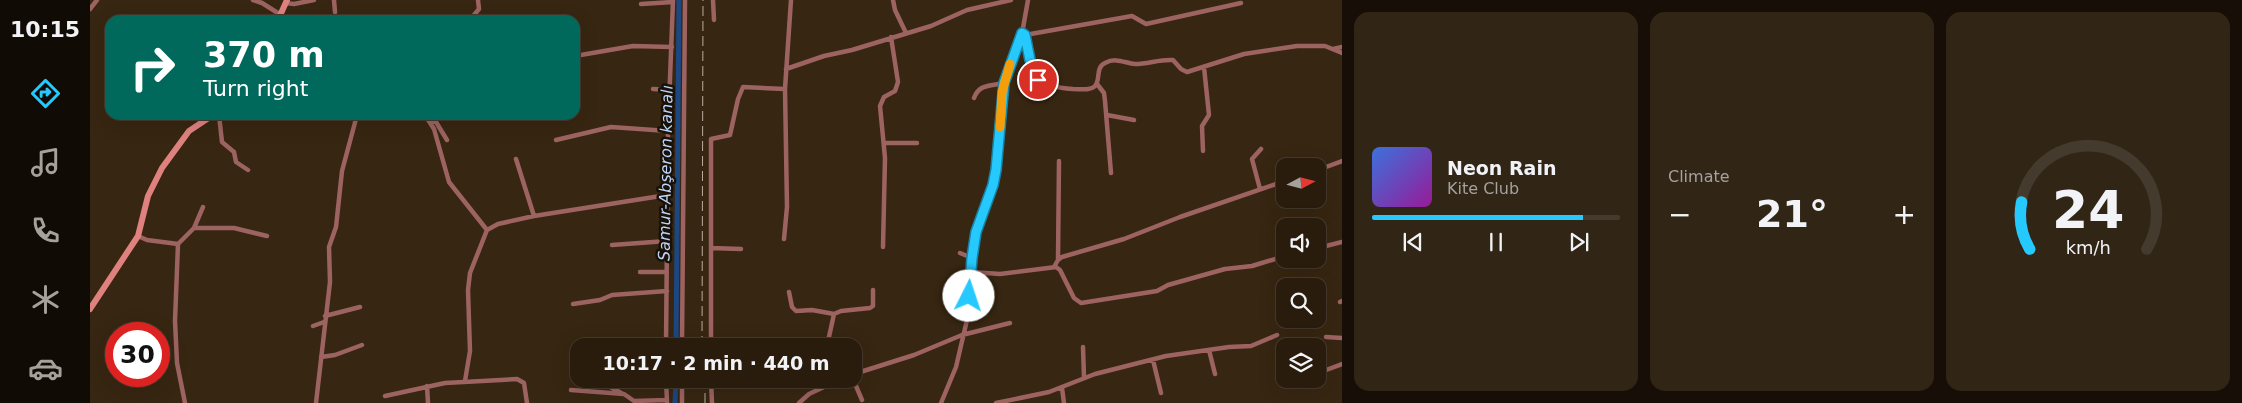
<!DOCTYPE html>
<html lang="en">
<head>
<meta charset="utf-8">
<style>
	body { margin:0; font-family:"DejaVu Sans",sans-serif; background:#312516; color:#f1f3f6; height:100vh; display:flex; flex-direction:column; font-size:19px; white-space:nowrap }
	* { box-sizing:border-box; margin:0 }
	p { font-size:16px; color:#a5a19d }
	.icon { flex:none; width:28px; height:28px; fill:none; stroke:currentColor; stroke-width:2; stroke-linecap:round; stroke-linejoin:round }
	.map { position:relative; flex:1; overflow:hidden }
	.details { display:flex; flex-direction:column; gap:12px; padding:12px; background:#170f07; width:900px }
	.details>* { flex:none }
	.guide { position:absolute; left:15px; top:15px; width:475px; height:105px; border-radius:15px; box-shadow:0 5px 20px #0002,0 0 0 1px #453a2e; background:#00695c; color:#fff; overflow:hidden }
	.needle { width:32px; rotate:83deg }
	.tools { position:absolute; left:1186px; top:158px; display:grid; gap:10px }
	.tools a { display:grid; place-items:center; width:50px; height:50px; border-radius:10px; background:#291c0d; box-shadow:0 5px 20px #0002,0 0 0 1px #453a2e; font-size:25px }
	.speed { position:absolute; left:15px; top:322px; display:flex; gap:10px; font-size:25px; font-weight:700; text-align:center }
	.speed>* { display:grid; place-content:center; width:65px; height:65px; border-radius:50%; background:#291c0d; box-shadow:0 5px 20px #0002,0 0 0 1px #453a2e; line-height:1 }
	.speed .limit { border:8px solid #d22; background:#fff; color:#111 }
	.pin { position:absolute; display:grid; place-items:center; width:42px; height:42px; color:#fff; margin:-21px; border:2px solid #fff; border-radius:50%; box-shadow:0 1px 5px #0007 }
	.me { position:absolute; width:55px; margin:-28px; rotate:4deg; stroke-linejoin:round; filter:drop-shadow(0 0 4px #0008) }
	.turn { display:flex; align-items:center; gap:18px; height:105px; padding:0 15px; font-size:22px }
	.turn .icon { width:65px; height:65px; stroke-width:2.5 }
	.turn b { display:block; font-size:35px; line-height:42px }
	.big { font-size:38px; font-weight:700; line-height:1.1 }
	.details .tile { flex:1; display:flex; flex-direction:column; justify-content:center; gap:8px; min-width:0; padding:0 18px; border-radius:15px; background:#312516 }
	.details .dial { align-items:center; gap:0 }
	.dial svg { height:130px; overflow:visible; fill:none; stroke:#453a2e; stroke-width:7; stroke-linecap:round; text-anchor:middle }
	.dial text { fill:#f1f3f6; stroke:none }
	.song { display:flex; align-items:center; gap:15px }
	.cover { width:60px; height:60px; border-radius:8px; background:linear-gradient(135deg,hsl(220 70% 55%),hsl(300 70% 35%)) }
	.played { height:5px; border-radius:2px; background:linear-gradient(90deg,#25c9fe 85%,#453a2e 85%) }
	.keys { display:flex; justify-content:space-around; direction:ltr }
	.heat { display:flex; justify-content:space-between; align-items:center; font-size:28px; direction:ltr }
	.details .tiles { flex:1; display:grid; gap:12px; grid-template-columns:repeat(3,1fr) }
	.trip { position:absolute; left:480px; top:338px; width:292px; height:50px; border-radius:15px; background:#291c0d; box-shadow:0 5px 20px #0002,0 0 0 1px #453a2e; font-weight:700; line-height:50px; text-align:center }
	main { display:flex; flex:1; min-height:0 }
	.menu { display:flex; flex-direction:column; width:90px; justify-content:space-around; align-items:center; background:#100b05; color:#a5a19d }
	.menu .icon { width:35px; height:35px }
	.menu .selected { color:#25c9fe }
	.menu b { font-size:22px; color:#f1f3f6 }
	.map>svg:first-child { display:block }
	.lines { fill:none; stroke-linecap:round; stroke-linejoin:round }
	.canal { stroke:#1c4781; stroke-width:5 }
	.street { stroke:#9d6361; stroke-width:4.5 }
	.secondary { stroke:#df827f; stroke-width:6 }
	.rail { stroke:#baad9e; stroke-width:1; stroke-dasharray:10 5; stroke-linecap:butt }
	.route-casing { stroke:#1883a5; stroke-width:12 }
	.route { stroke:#25c9fe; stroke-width:9 }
	.slow { stroke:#f59e0b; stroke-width:9 }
	.labels { text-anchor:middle; stroke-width:5; stroke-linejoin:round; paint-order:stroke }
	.water-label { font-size:16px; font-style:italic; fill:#bcd5f8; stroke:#191108 }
</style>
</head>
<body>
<main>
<nav class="menu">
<b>10:15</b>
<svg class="icon selected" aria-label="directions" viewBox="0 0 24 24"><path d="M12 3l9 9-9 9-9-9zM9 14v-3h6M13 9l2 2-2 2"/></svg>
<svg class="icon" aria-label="music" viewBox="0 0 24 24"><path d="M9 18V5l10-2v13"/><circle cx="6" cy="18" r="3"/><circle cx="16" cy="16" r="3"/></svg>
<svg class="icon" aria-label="phone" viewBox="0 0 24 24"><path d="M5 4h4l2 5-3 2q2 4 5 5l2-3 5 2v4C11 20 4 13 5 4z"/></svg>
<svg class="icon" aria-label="climate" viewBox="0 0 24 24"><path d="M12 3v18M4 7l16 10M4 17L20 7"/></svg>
<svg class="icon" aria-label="car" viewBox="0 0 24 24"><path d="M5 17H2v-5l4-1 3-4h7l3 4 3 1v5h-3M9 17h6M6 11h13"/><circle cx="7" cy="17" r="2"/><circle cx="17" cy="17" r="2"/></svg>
</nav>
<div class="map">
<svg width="1252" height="403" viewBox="0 0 1252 403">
	<rect width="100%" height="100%" fill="#372611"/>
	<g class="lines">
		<path class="canal" d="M586 346 589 0
			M585 403 586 379"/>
		<path class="street" d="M163 0 172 3 191 15
			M244 0 245 12
			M623 0 624 20
			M803 0 805 10 816 33
			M196 3 204 4 224 0
			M551 4 583 2
			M0 9 7 0
			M384 15 389 9 388 0
			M932 33 935 35C942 73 939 86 983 89 990 89 1000 91 1005 86 1011 79 1005 68 1015 63 1026 57 1035 63 1045 64 1058 64 1070 59 1083 60L1091 69 1097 72 1154 54 1207 46H1235L1252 53
			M935 35 1042 16 1056 24 1151 3
			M1243 49 1252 47
			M485 56 543 46 582 47
			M696 69 734 56 762 50 841 26 877 10 921 0
			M1007 84 1014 93 1015 101 1021 173
			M563 89 580 90
			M884 98C889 84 900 86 914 83
			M129 115 132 142 144 152 146 162 158 170
			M335 115 344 129 359 182 397 230
			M1017 115 1044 120
			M338 120 346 122 357 140
			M466 140 521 127 578 131
			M794 143H827
			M1113 151 1112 126 1119 115 1114 67
			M426 159 444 216
			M1228 170 1252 161
			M1170 189 1162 159 1171 149
			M104 228 113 207
			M48 236 57 240 88 244 85 321 87 363 95 403
			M694 239 697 207 695 89 701 0
			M88 244 104 228H144L177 236
			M522 245 577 241
			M793 247 795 158 790 106 794 97 805 91 808 82 801 37
			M621 248 651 249
			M1228 248 1252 242
			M870 253 882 258
			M968 260 969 161
			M964 267 968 260 972 257 1034 239 1090 217 1195 181
			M550 272H577
			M881 272 910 274 966 267 970 270 984 298 991 303 1067 291 1078 285 1135 269 1162 266 1195 256
			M699 292 702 307 706 311 722 310 744 314 737 346
			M1250 302 1252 301
			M483 304 510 300 522 295 577 291
			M744 314 751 311 780 308 783 306V290
			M235 316 270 307
			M223 326 234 322
			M1236 337 1252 338
			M576 346 578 131 583 0
			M592 346 595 0
			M621 346V139L640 135 648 99 653 87 695 89
			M993 347 994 378
			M1119 350 1125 374
			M231 357 245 355 272 345
			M1063 360 1071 393
			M1228 373 1252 364
			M764 374 824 355 872 335 920 323
			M506 379 533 394
			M576 379 577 402
			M592 379V403
			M621 379 622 403
			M763 379 772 400
			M375 381 380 351 378 290 380 273 397 230 408 224 444 216 577 195
			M1195 381 1204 379
			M337 386 338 403
			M972 388 974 403
			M481 390 534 394 544 401 577 400
			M295 396 355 383 427 379 434 383 437 403
			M226 403 240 282 239 247 246 227 252 171 267 115
			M709 403 719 394 751 379
			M851 403 866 367 877 320 886 232 903 185 906 169 914 83 933 28 938 0
			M906 403 959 392 1005 374 1076 356 1139 347 1161 346 1187 335"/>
		<path class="secondary" d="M188 20 197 0
			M0 309 48 236 58 196 72 168 99 131 123 115"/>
		<path class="rail" d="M612 346 613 0
			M615 403V379"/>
	</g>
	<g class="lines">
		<g class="route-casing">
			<path id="route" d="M879 296 882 258 886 232 903 185 906 170 914 83 932 33 935 35 940 60 948 80"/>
		</g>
		<use href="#route" class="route"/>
		<path class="slow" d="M910 127 912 92 920 64"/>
	</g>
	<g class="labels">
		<g class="water-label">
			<text transform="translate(575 173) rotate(-89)" y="6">Samur-Abşeron kanalı</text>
		</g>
	</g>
</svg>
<div class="tools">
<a><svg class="needle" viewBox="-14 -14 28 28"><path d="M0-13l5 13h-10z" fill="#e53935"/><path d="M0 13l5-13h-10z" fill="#a5a19d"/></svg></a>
<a><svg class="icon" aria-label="sound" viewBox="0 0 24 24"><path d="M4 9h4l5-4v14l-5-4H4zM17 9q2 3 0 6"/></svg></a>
<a><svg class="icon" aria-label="search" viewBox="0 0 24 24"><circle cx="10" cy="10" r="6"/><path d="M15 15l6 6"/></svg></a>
<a><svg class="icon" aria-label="layers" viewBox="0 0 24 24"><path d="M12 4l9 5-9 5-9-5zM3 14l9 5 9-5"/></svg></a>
</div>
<div class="speed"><div class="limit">30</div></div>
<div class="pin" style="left:948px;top:80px;background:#d93025"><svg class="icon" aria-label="arrive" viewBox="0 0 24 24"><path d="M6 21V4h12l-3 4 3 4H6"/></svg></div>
<svg class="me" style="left:879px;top:296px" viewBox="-20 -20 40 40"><circle r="19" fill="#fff"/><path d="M0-13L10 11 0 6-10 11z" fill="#25c9fe"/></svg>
<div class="trip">10:17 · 2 min · 440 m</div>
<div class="guide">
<div class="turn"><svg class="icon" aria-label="right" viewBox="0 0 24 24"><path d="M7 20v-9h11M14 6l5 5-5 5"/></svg><div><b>370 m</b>Turn right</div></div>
</div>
</div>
<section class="details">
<div class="tiles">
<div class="tile">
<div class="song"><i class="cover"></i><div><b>Neon Rain</b><p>Kite Club</p></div></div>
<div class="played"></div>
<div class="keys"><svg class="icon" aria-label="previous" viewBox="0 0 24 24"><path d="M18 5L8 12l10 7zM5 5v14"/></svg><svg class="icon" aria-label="pause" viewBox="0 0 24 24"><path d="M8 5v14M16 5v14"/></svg><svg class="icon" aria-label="next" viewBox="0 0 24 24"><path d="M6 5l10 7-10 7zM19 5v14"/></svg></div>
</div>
<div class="tile"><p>Climate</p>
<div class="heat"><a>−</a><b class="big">21°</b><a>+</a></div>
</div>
<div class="tile dial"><svg viewBox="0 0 100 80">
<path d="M14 69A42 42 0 1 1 86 69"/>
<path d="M14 69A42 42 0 0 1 9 40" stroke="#25c9fe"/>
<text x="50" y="56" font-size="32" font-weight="700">24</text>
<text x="50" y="72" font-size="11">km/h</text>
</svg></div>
</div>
</section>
</main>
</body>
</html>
